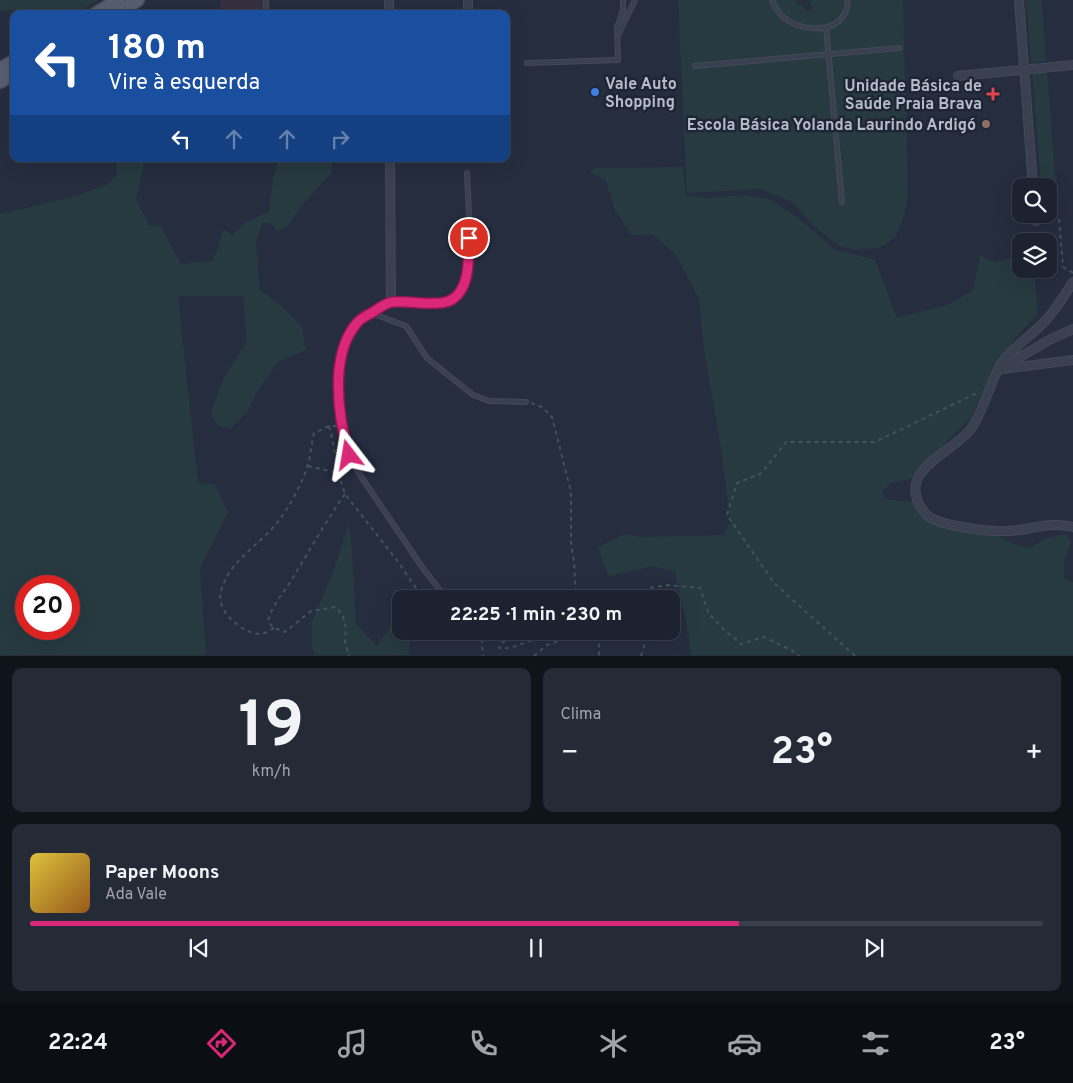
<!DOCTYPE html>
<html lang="pt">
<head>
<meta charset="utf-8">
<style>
	body { margin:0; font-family:Overpass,sans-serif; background:#252a37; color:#f1f3f6; height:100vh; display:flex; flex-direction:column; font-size:19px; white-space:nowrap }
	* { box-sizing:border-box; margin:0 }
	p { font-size:16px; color:#a0a4aa }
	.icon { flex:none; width:28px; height:28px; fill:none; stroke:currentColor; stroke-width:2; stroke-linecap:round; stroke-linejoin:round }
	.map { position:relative; height:656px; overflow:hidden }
	.sheet { display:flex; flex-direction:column; gap:12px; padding:12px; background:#0f131a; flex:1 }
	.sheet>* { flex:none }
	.banner { position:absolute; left:10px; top:10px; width:500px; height:152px; border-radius:10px; box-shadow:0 5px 20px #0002,0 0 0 1px #3a3f4b; background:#1a4fa0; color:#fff; overflow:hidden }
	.controls { position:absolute; left:1012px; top:178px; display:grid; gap:10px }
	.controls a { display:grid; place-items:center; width:45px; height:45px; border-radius:10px; background:#1c222f; box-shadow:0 5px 20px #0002,0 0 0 1px #3a3f4b; font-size:25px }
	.speed { position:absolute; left:15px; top:575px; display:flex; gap:10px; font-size:25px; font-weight:700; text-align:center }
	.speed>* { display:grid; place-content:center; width:65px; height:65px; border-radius:50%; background:#1c222f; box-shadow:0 5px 20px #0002,0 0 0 1px #3a3f4b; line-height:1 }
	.speed .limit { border:8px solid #d22; background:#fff; color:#111 }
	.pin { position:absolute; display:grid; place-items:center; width:42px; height:42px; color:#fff; margin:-21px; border:2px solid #fff; border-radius:50%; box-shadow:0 1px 5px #0007 }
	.me { position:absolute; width:55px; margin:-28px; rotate:346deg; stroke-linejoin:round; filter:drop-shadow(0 0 4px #0008) }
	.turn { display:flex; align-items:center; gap:18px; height:105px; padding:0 15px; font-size:22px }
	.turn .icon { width:65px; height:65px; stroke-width:2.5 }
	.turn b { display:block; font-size:35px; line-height:42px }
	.lanes { display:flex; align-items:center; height:48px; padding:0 15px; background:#0003; justify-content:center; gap:25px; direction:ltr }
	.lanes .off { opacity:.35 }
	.big { font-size:38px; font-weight:700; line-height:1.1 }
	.sheet .widget { flex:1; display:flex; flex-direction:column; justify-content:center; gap:8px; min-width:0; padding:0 18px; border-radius:10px; background:#252a37 }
	.sheet .dial { align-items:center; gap:0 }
	.dial b { font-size:65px; line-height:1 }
	.song { display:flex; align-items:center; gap:15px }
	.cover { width:60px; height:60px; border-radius:8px; background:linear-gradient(135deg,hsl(50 70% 55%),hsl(30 70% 35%)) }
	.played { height:5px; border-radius:2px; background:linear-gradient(90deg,#db2777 70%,#3a3f4b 70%) }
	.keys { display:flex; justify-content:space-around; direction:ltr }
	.heat { display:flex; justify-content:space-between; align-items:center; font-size:28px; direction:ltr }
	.sheet .tiles { flex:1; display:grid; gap:12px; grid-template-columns:1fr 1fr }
	.widget:last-child { grid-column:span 2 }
	.trip { position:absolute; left:392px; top:590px; width:288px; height:50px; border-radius:10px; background:#1c222f; box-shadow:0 5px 20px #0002,0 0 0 1px #3a3f4b; font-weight:700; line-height:50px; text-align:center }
	.tabs { display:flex; height:80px; justify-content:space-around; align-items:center; background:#0b0e13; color:#a0a4aa }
	.tabs .icon { width:35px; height:35px }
	.tabs .active { color:#db2777 }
	.tabs b { font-size:22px; color:#f1f3f6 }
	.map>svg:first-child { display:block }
	.medical { fill:#353140 }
	.green { fill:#273a40; fill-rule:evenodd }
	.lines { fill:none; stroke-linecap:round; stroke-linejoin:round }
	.service-casing { stroke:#434958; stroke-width:6 }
	.minor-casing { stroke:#434958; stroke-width:10 }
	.primary-casing { stroke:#434958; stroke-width:15 }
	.path { stroke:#415358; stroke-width:2; stroke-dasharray:4 4; stroke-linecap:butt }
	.service { stroke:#3a404f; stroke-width:4 }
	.minor { stroke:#3a404f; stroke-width:8 }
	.primary { stroke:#585f6f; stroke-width:12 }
	.route-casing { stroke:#8e194d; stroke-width:12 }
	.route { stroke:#db2777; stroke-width:9 }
	.shop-dot { fill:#3f7fe0; stroke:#1e2534; stroke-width:2 }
	.health-dot { fill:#e0444e; stroke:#1e2534; stroke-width:2 }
	.education-dot { fill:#8d6e63; stroke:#1e2534; stroke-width:2 }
	.labels { text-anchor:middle; stroke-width:5; stroke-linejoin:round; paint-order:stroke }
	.poi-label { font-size:16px; font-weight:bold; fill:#b6bbca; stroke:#1e2534; text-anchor:end }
</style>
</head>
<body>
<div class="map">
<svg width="1073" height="656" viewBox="0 0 1073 656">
	<rect width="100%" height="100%" fill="#252d3f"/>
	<path class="medical" d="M220 0H268L269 14H222Z"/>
	<path class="green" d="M0 0H99L74 14H42L30 9 0 11Z
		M678 0H796L798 6 802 4 807 12 813 9 809 1 811 0H903L908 197 903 219 896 236 888 243 879 248 855 250 839 246 815 227 792 202 760 189 687 193Z
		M1026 0H1042L1046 61 1031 63Z
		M1047 71 1058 214 1043 215V214H1049V186H1041L1032 72Z
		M116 159H145L136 199 150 226H161L181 264 212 261 219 246 223 229 233 235 244 223 269 211 273 178 279 159H331L332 172 302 205 288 225 278 232 270 223H263L256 240 260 290 281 305 302 327 306 350 278 362 258 390 247 412 231 428 218 426 211 414 222 381 247 341 243 296H178L198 483 215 484 228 512 205 558 200 570 206 655H0V214L76 196 109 184 117 174ZM69 586V629H26V586Z
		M683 167 686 196 710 198 742 195 769 199 796 216 834 249 875 260 897 318 950 304 973 290 980 255 994 262 1021 256V269H1034L1038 314 1016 337 992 371 971 418 910 479 891 483 882 491 885 499 915 502 932 524 991 533 1014 544 1030 548 1044 539 1065 534 1072 541 1064 560V579L1073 582V655H691L688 632 675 572 653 566 608 576 598 547 625 534 641 537 723 535 730 522 722 454 704 350 699 299 676 255 653 234 632 236 615 210 606 181 589 171 596 168Z
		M349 524 352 551 356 624 377 646 395 620 401 626V631H406L410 635 409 655H315L312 648V622L334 569Z"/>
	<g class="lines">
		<g class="service-casing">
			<path id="service" d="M266 0V14
				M772 0C775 6 777 12 783 17 798 30 831 35 844 15 847 12 847 4 848 0
				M826 27 842 202
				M618 35 635 0
				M527 63 618 60 617 28 623 10V0
				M695 66 899 48
				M371 313 406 326 427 358 473 395 489 401 526 402
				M447 599 422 567 356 469C339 434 326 352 359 321 363 317 369 314 374 311 379 308 386 303 391 302 412 297 444 313 459 292 475 269 468 202 467 173"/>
		</g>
		<g class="minor-casing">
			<path id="minor" d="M389 0V14
				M1019 0 1033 186
				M468 14V0
				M958 76 1073 65
				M390 159 391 302
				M1035 214 1036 221
				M1073 282C1065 294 1057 308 1047 319 1034 334 1015 345 1003 361 989 382 985 410 970 430 953 452 901 468 919 504 922 509 926 516 931 518 948 527 990 532 1009 531 1031 530 1051 521 1073 527
				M1000 369 1049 340 1073 329
				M1003 369 1073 360"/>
		</g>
		<g class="primary-casing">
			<path id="primary" d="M95 14 118 0
				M115 14 138 0
				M0 69 14 61
				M0 82 14 74"/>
		</g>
		<path class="path" d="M1044 220 1059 218 1063 267 1073 273
			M531 403 542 407 552 417 571 492V545L574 561 576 599
			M329 426 333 442 338 473 345 494 399 563 420 594 426 599
			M308 466 338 473
			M345 494C326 521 310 550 292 579 284 593 271 606 268 622L274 628 285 632 311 611 336 607 343 616 346 628 345 642 349 656
			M639 599 649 588 667 585 700 588 709 614 723 629 741 644 764 637 793 651 799 656
			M274 628C270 630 265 634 260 634 242 634 215 610 221 591 229 561 258 546 276 524 288 510 302 484 307 467 311 457 311 444 314 433L329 426H337
			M481 631 483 656
			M527 631 501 643 499 648C516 652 539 629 562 640L547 645 534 656
			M590 631 599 641V656
			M641 656 648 634 646 631
			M855 656 774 583 727 515 737 483 762 473 786 442H875L979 392"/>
		<use href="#service" class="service"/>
		<use href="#minor" class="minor"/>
		<use href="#primary" class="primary"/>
	</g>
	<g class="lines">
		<g class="route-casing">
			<path id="route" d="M349 455C338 417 329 355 357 323 361 318 368 315 373 312 379 308 387 302 393 302 409 300 440 308 453 299 471 286 468 258 469 238"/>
		</g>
		<use href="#route" class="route"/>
	</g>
	<circle class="shop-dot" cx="595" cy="92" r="5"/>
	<path class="health-dot" d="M990.5 86.5h5v5h5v5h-5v5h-5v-5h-5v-5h5z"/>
	<circle class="education-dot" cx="986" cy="124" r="5"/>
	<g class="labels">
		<g class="poi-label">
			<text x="605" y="89" text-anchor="start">Vale Auto<tspan x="605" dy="18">Shopping</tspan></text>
			<text x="982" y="91">Unidade Básica de<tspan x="982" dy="18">Saúde Praia Brava</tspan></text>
			<text x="976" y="130">Escola Básica Yolanda Laurindo Ardigó</text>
		</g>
	</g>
</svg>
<div class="controls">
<a><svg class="icon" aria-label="search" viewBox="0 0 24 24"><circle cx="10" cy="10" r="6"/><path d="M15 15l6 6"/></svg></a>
<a><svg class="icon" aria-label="layers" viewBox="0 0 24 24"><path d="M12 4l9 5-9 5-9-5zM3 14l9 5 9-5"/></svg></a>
</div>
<div class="speed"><div class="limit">20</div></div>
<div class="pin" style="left:469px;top:238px;background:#d93025"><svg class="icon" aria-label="arrive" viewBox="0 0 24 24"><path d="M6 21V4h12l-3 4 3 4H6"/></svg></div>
<svg class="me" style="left:349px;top:455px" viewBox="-20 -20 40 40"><path d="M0-17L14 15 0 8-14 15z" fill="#db2777" stroke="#fff" stroke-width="4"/></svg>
<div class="trip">22:25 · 1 min · 230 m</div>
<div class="banner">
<div class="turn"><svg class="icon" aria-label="left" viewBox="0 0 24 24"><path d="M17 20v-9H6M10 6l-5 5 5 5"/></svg><div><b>180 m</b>Vire à esquerda</div></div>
<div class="lanes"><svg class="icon" aria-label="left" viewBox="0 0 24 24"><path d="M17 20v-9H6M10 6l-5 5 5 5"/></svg><svg class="icon off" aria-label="ahead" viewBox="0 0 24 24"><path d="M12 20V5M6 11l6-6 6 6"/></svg><svg class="icon off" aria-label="ahead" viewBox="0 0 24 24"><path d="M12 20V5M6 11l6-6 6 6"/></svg><svg class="icon off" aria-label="right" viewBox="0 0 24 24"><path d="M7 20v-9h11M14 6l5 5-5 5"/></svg></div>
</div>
</div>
<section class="sheet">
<div class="tiles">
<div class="widget dial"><b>19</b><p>km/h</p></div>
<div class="widget"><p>Clima</p>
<div class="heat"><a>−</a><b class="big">23°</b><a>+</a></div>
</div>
<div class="widget">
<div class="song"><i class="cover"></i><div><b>Paper Moons</b><p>Ada Vale</p></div></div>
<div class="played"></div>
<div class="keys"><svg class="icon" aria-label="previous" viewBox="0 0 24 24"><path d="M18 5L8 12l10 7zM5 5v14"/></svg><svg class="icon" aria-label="pause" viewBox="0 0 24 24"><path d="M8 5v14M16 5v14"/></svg><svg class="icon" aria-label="next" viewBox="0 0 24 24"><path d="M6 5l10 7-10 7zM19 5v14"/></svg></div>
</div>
</div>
</section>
<nav class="tabs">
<b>22:24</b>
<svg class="icon active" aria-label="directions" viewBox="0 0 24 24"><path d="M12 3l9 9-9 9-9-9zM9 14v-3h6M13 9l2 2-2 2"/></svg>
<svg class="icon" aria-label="music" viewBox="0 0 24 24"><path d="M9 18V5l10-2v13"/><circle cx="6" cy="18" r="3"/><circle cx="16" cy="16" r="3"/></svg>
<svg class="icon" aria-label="phone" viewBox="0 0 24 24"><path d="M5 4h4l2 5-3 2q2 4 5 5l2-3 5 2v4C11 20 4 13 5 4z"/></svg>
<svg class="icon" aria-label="climate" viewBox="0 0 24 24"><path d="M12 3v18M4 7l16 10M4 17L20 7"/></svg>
<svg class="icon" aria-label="car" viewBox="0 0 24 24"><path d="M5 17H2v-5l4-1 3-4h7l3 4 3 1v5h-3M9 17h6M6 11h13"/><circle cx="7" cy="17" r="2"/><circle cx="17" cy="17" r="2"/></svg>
<svg class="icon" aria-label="filters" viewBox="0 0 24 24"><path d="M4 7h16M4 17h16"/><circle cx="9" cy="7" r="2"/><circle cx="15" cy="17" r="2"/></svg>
<b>23°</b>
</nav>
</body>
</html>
